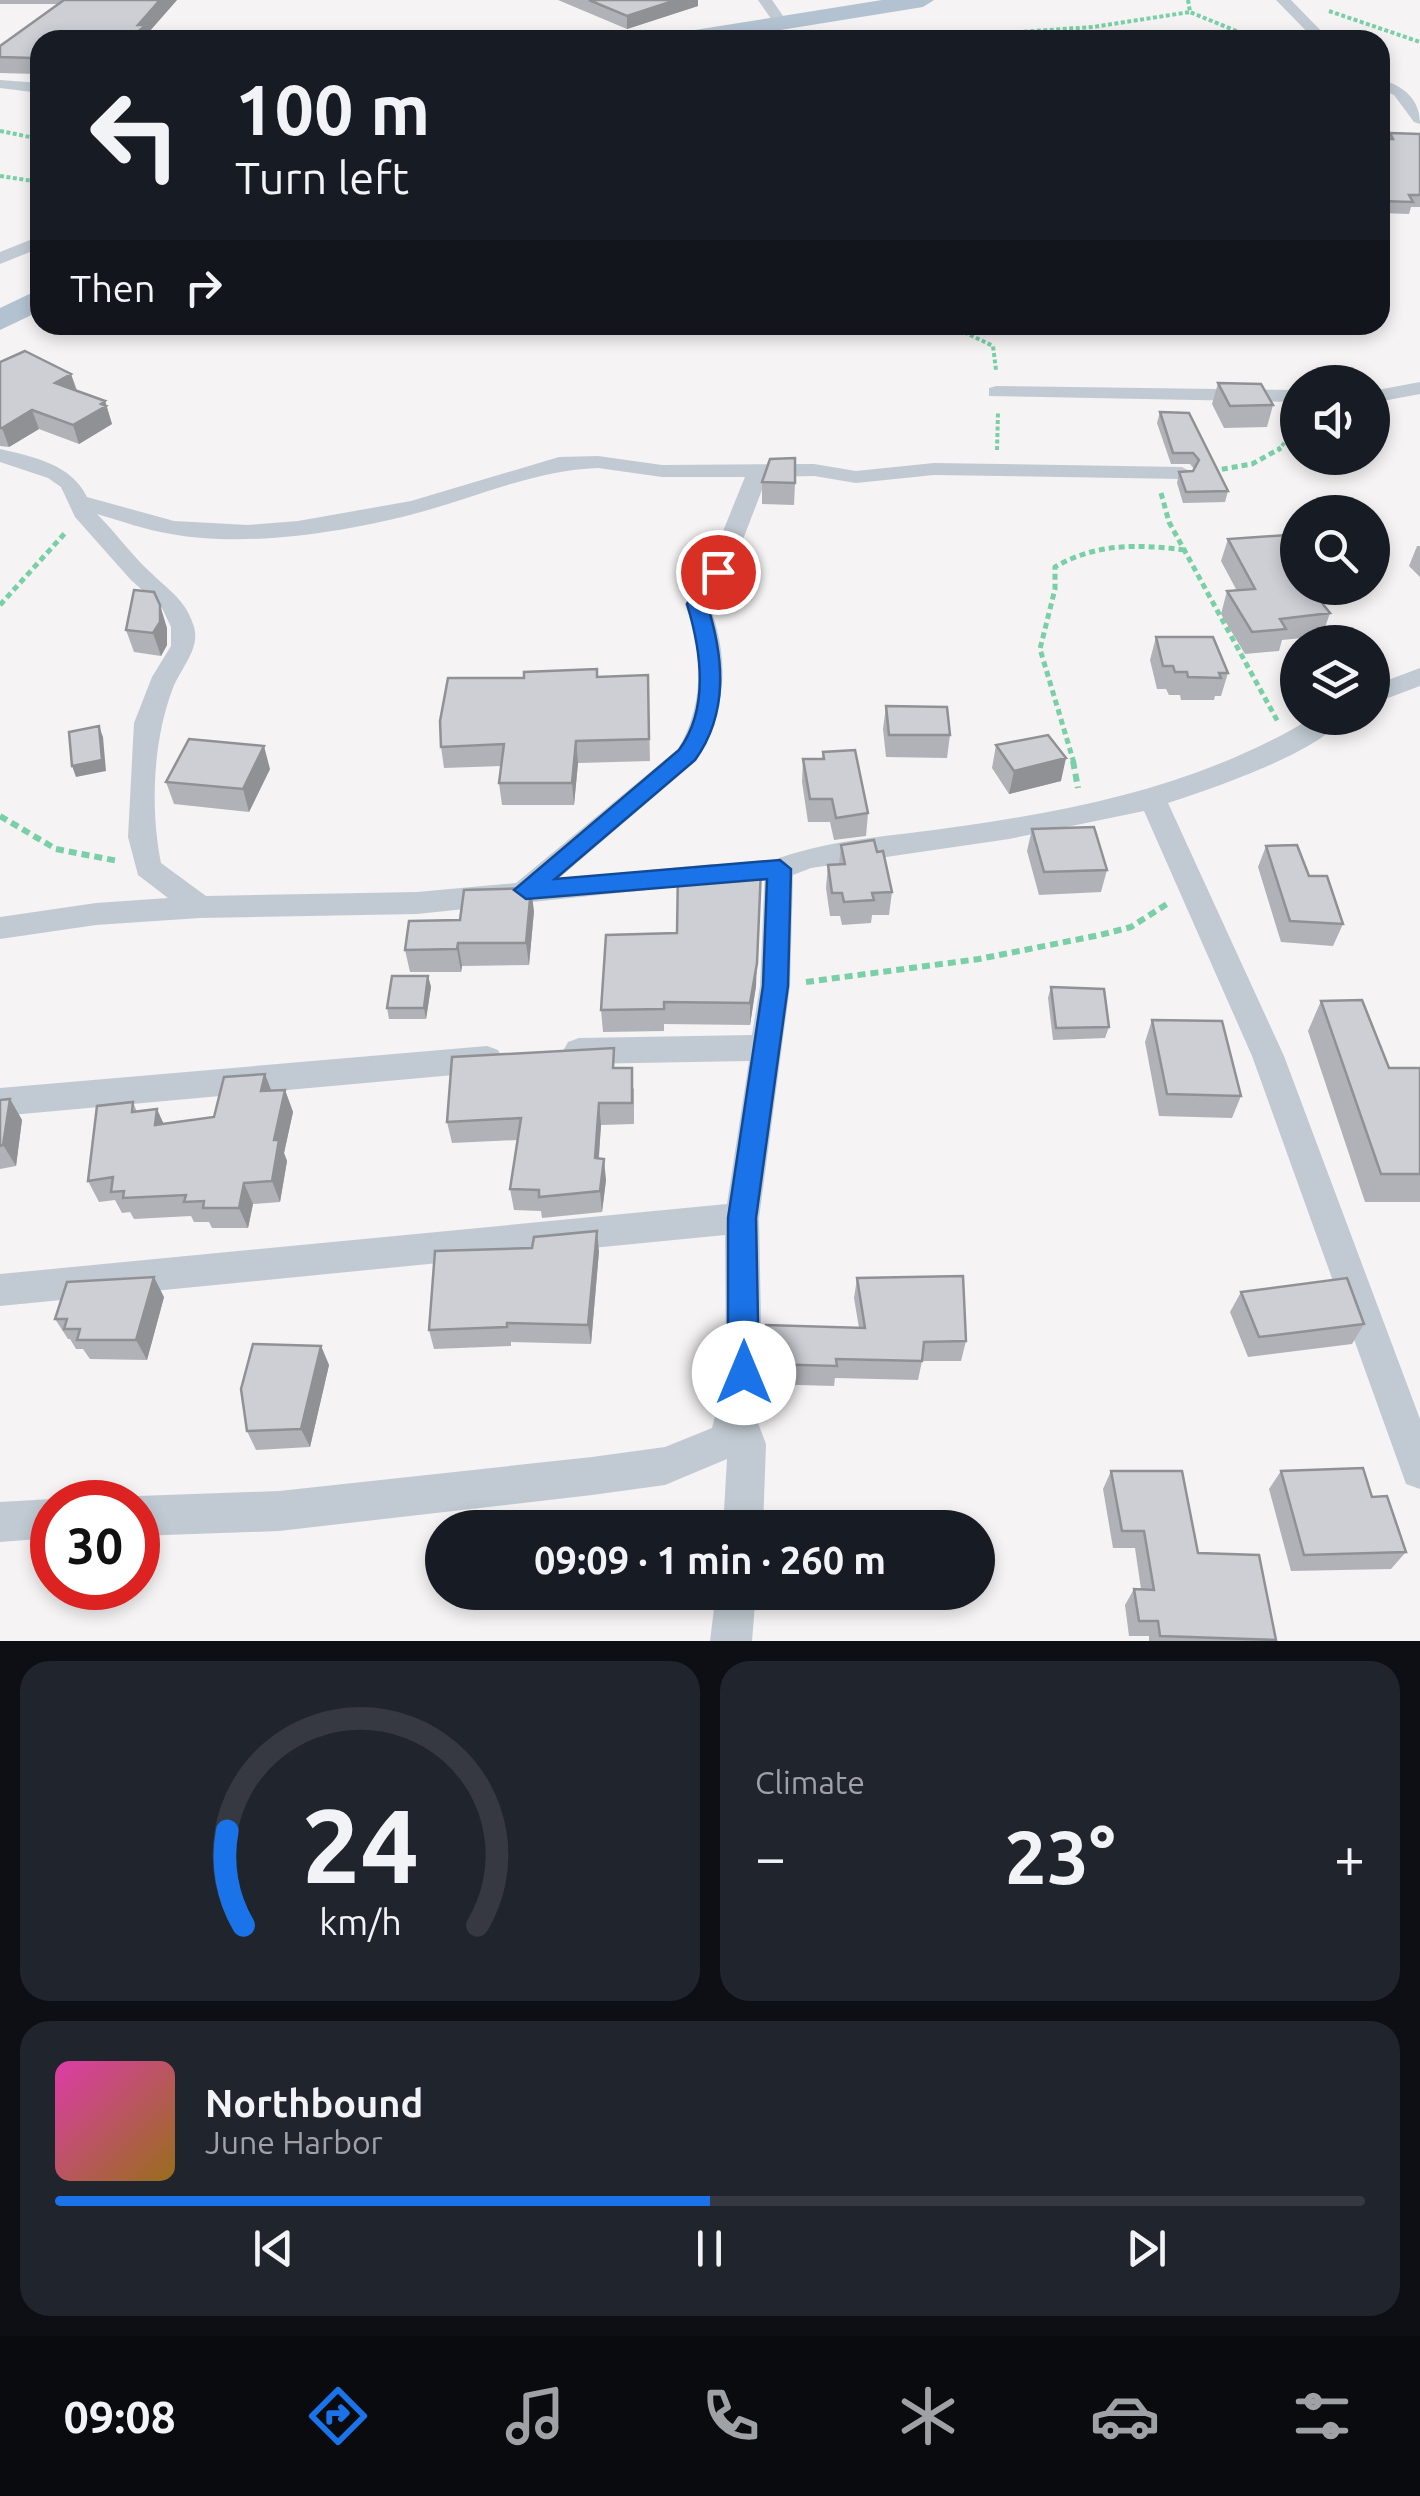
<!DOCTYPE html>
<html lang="en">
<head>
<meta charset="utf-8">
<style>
	body { margin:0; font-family:Ubuntu,sans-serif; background:#20242c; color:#f1f3f6; height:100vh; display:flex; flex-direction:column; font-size:38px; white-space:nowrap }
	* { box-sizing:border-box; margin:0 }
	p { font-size:32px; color:#9ea1a6 }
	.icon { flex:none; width:55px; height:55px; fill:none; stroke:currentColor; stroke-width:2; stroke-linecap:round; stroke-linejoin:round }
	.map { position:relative; height:1641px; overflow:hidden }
	.side { display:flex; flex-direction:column; gap:20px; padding:20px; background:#0d0f14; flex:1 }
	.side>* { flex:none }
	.top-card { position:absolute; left:30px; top:30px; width:1360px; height:305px; border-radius:30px; box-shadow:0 5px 15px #0003; background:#171b24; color:#f1f3f6; overflow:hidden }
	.controls { position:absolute; left:1280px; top:365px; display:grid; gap:20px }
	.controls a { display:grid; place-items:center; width:110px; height:110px; border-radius:50%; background:#171b24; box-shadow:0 5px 15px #0003; font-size:50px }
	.speed { position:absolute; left:30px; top:1480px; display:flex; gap:20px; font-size:50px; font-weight:700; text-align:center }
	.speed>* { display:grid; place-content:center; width:130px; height:130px; border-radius:50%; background:#171b24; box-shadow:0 5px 15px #0003; line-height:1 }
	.speed .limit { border:15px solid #d22; background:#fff; color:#111 }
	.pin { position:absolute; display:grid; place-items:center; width:85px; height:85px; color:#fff; margin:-42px; border:5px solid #fff; border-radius:50%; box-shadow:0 2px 10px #0007 }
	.me { position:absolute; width:110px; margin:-55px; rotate:0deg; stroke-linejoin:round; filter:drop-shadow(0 0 8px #0008) }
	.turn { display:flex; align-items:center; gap:35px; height:210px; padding:0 40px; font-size:45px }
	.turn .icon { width:130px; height:130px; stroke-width:2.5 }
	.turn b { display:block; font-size:70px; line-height:85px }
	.then { display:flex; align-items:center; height:95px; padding:0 40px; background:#0003; gap:20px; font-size:38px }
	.big { font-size:75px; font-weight:700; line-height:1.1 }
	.side .tile { flex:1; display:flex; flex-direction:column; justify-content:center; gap:15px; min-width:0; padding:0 35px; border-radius:30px; background:#20242c }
	.side .dial { align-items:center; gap:0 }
	.dial svg { height:260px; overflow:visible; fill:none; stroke:#363941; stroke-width:7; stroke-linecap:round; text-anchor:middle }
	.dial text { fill:#f1f3f6; stroke:none }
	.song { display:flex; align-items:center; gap:30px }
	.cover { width:120px; height:120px; border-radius:15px; background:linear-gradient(135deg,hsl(320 70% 55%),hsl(40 70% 35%)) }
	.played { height:10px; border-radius:5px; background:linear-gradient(90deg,#1a73e8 50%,#363941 50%) }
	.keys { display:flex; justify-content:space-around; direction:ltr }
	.heat { display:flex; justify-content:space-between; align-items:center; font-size:55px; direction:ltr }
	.side .tiles { flex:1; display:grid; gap:20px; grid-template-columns:1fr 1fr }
	.tile:last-child { grid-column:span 2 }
	.trip { position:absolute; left:425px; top:1510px; width:570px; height:100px; border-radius:50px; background:#171b24; box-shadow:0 5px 15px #0003; font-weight:700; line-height:100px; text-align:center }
	.menu { display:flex; height:160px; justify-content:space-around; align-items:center; background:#090b0e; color:#9ea1a6 }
	.menu .icon { width:70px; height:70px }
	.menu .on { color:#1a73e8 }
	.menu b { font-size:45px; color:#f1f3f6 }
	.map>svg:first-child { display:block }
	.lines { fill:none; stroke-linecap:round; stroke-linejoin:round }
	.path-far2 { stroke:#7ad0a6; stroke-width:4; stroke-dasharray:4 2.5; stroke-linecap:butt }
	.path-far1 { stroke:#7ad0a6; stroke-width:5; stroke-dasharray:6 4; stroke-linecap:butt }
	.path { stroke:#7ad0a6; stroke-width:6; stroke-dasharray:8 5; stroke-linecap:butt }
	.minor { fill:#c1cad2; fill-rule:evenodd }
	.primary { fill:#b3c2d1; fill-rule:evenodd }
	.wall { fill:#b0b2b7 }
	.shaded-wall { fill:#909195 }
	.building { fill:#cdcfd5; stroke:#909195; stroke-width:2.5 }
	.route { fill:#1a73e8; stroke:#114b97; stroke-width:2.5 }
</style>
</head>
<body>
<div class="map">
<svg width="1420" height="1641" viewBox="0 0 1420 1641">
	<rect width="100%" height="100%" fill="#f5f3f3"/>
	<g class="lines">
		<path class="path-far2" d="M1188 0 1190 12 1258 40
			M1329 11 1420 42
			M946 37 1093 27 1190 12
			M0 131 40 139
			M0 176 40 182
			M963 325 966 333 993 346 996 370
			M997 450 998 412
			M1278 451 1292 433 1295 419"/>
		<path class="path-far1" d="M1212 471 1252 464 1281 448
			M1161 493 1169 522 1278 722
			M0 605 66 532
			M1074 763 1040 649 1055 589V567C1096 543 1139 544 1185 550"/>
		<path class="path" d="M1073 761 1078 788
			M0 816 56 849 118 861
			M806 982 979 959 1100 935 1131 927 1167 904"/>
		<path class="minor" d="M758 0H772L788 23 786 26H776Z
			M1276 0H1291L1330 40H1315Z
			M1380 79C1403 86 1420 98 1420 124L1414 122 1394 95 1380 89Z
			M0 80 40 83V93L0 88Z
			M40 236V248L0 264V252Z
			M1420 382V394L1372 403V391Z
			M996 386 1298 390V402L989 396V388Z
			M0 449C34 457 71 464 87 497L174 521 248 525 298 521 411 501 559 457 598 456 662 465 814 464 856 471 934 463 1182 467 1193 473 1182 479 934 475 856 483 814 476 767 477 730 573 709 604C730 659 727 711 696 761L558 879 713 864 723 868 727 875 723 882 417 914 200 918 96 925 0 939V917L96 903 168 898 138 875 128 837 134 723 152 677 171 646V627L162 608 130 579 75 517 61 487 48 478 0 462ZM598 468 662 477H745L706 573 685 604C703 651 705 704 678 749L516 883 417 892 206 896 161 863C150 808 153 740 173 688 182 666 202 647 193 624 185 599 166 588 149 571 131 554 115 532 97 514 121 521 146 530 171 534 247 548 347 532 421 512 480 496 536 470 598 468Z
			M1420 668V686L1372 704V686Z
			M1312 718H1343C1320 752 1209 790 1168 803L1284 1056 1420 1419V1489L1406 1484 1401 1470 1252 1056 1144 811 1009 839 811 868 793 875 790 986 759 1218 762 1373 755 1415 766 1444 763 1528H723L727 1459 665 1485 592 1495 279 1531 138 1536V1502H124L138 1496 279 1491 592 1457 665 1447 712 1428 726 1373 725 1235 0 1306V1274L727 1204 749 1061 579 1064 568 1060 563 1051 568 1042 579 1038 752 1035 760 986 765 869 769 862C824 840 883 837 941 829 1072 811 1197 787 1312 718Z
			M487 1046 498 1050 503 1059 498 1068 487 1072 0 1116V1088Z
			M52 1499 60 1502H52V1538L0 1542V1502Z
			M716 1592H756L752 1641H710Z"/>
		<path class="primary" d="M882 0H934L923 7 719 40H664L676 33Z
			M40 289V311L0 330V308Z"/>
	</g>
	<path class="wall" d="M0 0H177L148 33 150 40H40V71L37 74 0 73V46L58 4H0Z
		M558 0H698V6L627 29Z
		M1390 133 1420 134V207H1411L1409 214 1380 213V139H1388Z
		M0 362 71 374 77 390 105 401 112 424 79 444 39 429 9 447 0 446Z
		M1218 383 1273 405 1267 427 1224 428 1212 404Z
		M1160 412 1228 491 1225 502 1183 503 1177 483 1179 472 1193 471 1194 469 1190 464H1171L1157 423Z
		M762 482 795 483 794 505 762 504Z
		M1228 539 1298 588 1330 613 1322 636 1282 640 1279 651 1245 654 1221 614 1227 591H1237L1221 561Z
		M1417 546H1420V577L1409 566Z
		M167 628V645L161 656 134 652 126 630Z
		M1156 637 1228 673 1221 696H1215L1214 700H1181L1180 695H1169L1166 689H1157L1150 660Z
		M648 675 650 761 578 763 574 805H502L499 783 501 766 444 768 441 747 597 677Z
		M886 706 950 735 947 758 886 757 883 729Z
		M996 745 1061 781 1009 794 992 768Z
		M823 752 868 813 866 836 834 840 830 822H808L802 782 803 759H822Z
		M270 769 249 812 174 804 166 782Z
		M1032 829 1107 870 1101 892 1039 895 1027 851Z
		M841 845 877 852 892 892 889 915H872L871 923 842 925 840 916H830L826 888 828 865 839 864Z
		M1266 846 1309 876 1343 924 1333 946 1281 942 1258 867Z
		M534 911 529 965 462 966 461 972H410L405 950 460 920Z
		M428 976 431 987 426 1019H389L387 1008Z
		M756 986 750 1025 664 1024V1031L603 1032 601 1010Z
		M1051 987 1109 1027 1105 1038 1053 1040 1048 998Z
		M1321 1001 1389 1068H1420V1202H1365L1308 1031Z
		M1152 1020 1241 1096 1232 1118 1159 1116 1145 1042Z
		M615 1068 634 1089V1124L601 1125 599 1158 606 1180 602 1212 542 1218 541 1211 514 1210 510 1189 518 1140 452 1143 447 1122Z
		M285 1090 293 1112 284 1153 287 1161 280 1202 253 1204 248 1228H212L209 1222H194L191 1216 134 1219 130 1212 122 1213 115 1200 99 1202 88 1181 133 1102 137 1112 163 1124 214 1117 271 1091Z
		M10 1099 22 1120 16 1166 0 1169V1100Z
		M532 1248 599 1251 591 1344 511 1342V1346L434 1349 429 1330Z
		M857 1278 966 1341 961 1361H922L918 1380 835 1378 834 1386 764 1384 766 1325 859 1328 854 1298Z
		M1241 1292 1364 1324 1352 1344 1248 1357 1230 1312Z
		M164 1297 147 1360 90 1359 83 1349H76L70 1339H68L55 1319Z
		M321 1346 329 1365 310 1447 256 1450 247 1431Z
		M1111 1471 1198 1553 1275 1641H1149V1636H1129L1125 1605 1134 1589H1141L1135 1548H1113L1103 1489Z
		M1281 1471 1372 1497 1406 1552 1391 1569 1291 1571 1269 1489Z"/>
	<path class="shaded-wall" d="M160 0H177L148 33 150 40H128L138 25Z
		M676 0H698V6L627 29V16Z
		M37 53 40 63V71L37 74 33 58Z
		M71 374 77 393 55 383Z
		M105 401 112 424 79 444 73 425Z
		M32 410 39 429 9 447 2 428Z
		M160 605 167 628V645L161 656 153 633Z
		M99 726 103 737 106 771 76 777 72 766Z
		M576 741 578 763 574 805 572 783Z
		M264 746 270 769 249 812 243 789Z
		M1066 758 1061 781 1009 794 1014 771Z
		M531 888 534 911 529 965 526 943Z
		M760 890 756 986 750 1025V1003Z
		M458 943 462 966 461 972 457 949Z
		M428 976 431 987 426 1019 424 1008Z
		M265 1074 273 1095 261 1091Z
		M285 1090 293 1112 284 1153 287 1161 280 1202 272 1181 274 1140Z
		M10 1099 22 1120 16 1166 3 1145Z
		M599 1103 601 1125 597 1179 595 1158Z
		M157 1109 167 1131 155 1125Z
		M604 1159 606 1180 602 1212 600 1191Z
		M244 1183 253 1204 248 1228 239 1208Z
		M597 1231 599 1251 591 1344 588 1325Z
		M154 1277 164 1297 147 1360 136 1340Z
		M321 1346 329 1365 310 1447 301 1429Z"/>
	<path class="building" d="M64 0H160L138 25H146L128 40H40V53H37L33 58 0 57V46Z
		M589 0H676L627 16Z
		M982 33 1057 34 1060 40H984Z
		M1390 133 1420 134V195H1409L1413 202 1380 201V139H1393Z
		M25 351 71 374 55 383 105 401 101 404 106 406 73 425 32 410 2 428H0V362Z
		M1218 383 1261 384 1273 405 1230 406Z
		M1160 412 1189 413 1228 491 1186 492 1179 472 1193 471 1199 460 1193 453H1173Z
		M795 458V483L762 482 770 459Z
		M1287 535 1298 553V588H1310L1330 613 1280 619 1286 629 1252 632 1227 591 1255 589 1228 539Z
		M134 590 154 592 160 605V622L153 633 126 630Z
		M1156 637H1213L1228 673H1219L1221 678 1188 677 1187 672H1175L1173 666H1163Z
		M597 669V677L648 675 649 739 576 741 572 783H499L504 744 441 747 440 721 448 678H524V672Z
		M886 706 947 707 950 735H889Z
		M99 726 102 760 72 766 69 732Z
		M1048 735 1066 758 1014 771 996 745Z
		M189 739 264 746 243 789 166 782Z
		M855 750 868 813 836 818 832 799H810L803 759H824L823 752Z
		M1094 827 1107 870 1044 872 1032 829Z
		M874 840 877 852 883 851 892 892 872 893 874 900 844 902 842 893H832L828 865 845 864 841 845Z
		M1297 845 1309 876H1327L1343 924 1290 921 1266 846Z
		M761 868 757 963 750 1003 664 1002V1009L601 1010 606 935 677 933 678 870Z
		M531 888 526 943H458L457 949 405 950 409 921 460 920 464 890Z
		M392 976H428L424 1008H387Z
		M1051 987 1104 989 1109 1027 1056 1028Z
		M1362 1000 1389 1068H1420V1174H1381L1321 1001Z
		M1152 1020 1222 1021 1241 1096 1167 1094Z
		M614 1048 613 1068H632V1103H599L595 1158 604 1159 600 1191 539 1197V1190L510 1189 521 1118 447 1122 452 1057Z
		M265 1074 261 1091 285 1090 274 1140H279L272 1181 244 1183 239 1208H203L204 1201 184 1202 186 1195 123 1198 124 1191 111 1192 113 1177 88 1181 97 1106 133 1102 132 1112 157 1109 155 1125 214 1117 224 1077Z
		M10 1099 3 1145 0 1146V1100Z
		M597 1231 588 1325 507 1323V1327L429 1330 435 1251 532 1248 534 1237Z
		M963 1276 966 1341 924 1342 922 1361 836 1359 837 1366 765 1364 766 1325 865 1328 857 1278Z
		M154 1277 136 1340H77L80 1329H64L67 1319H55L67 1282Z
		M1347 1278 1364 1324 1259 1337 1241 1292Z
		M253 1344 321 1346 301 1429 247 1431 241 1389Z
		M1363 1468 1372 1497 1387 1496 1406 1552 1304 1555 1281 1471Z
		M1111 1471H1182L1198 1553 1259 1555 1276 1640 1160 1636 1158 1621H1139L1134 1589 1154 1590 1144 1531H1122Z
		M924 1525V1528H893Z"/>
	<path class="route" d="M718 567 728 572 707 604C724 657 729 713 695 760L555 879 780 860 791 869 788 986 756 1218 759 1373 755 1383 744 1387 733 1383 728 1373V1218L763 986 767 879 526 899 514 890 679 750C710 708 701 650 687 604L712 568Z"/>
</svg>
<div class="controls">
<a><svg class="icon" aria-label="sound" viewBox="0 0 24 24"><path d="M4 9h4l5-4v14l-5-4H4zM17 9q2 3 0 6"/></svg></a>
<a><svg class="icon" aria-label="search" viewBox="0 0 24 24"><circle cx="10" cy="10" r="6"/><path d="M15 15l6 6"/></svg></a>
<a><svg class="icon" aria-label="layers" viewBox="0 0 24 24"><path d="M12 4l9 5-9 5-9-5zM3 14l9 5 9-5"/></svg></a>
</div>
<div class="speed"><div class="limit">30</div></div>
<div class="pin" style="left:718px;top:572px;background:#d93025"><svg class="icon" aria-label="arrive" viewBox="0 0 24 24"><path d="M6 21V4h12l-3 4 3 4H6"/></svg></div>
<svg class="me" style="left:744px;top:1373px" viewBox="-20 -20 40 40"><circle r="19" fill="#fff"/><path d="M0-13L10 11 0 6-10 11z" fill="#1a73e8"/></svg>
<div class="trip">09:09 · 1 min · 260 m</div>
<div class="top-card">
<div class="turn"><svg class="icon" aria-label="left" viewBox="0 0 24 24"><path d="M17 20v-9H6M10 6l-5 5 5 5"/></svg><div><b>100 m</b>Turn left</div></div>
<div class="then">Then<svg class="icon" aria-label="right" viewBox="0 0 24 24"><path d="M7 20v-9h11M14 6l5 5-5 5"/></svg></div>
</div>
</div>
<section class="side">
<div class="tiles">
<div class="tile dial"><svg viewBox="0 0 100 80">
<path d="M14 69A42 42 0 1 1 86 69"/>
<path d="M14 69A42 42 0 0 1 9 40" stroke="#1a73e8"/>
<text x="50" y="56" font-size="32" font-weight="700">24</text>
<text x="50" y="72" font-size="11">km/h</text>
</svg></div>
<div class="tile"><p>Climate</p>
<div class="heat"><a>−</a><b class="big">23°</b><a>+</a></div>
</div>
<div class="tile">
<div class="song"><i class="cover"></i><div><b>Northbound</b><p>June Harbor</p></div></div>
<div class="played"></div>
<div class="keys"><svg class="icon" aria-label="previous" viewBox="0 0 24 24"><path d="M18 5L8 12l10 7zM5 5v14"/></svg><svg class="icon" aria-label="pause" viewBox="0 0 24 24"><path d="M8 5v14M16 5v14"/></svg><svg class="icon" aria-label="next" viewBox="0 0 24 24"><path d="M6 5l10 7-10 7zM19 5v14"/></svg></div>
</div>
</div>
</section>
<nav class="menu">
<b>09:08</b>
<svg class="icon on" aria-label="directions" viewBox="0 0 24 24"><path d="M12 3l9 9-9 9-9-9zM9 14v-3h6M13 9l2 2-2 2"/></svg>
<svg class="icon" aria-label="music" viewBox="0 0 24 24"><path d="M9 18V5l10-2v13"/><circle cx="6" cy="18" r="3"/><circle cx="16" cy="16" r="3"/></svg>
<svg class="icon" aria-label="phone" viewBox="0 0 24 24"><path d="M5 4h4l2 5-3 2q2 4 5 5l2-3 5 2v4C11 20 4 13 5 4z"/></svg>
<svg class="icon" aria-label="climate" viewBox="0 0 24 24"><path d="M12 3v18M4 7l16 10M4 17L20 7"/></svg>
<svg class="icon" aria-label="car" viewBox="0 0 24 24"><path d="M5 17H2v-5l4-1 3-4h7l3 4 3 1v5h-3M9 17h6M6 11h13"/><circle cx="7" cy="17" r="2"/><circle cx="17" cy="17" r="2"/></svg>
<svg class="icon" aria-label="filters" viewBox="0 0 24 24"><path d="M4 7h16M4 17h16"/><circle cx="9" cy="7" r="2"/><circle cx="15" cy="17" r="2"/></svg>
</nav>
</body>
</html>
